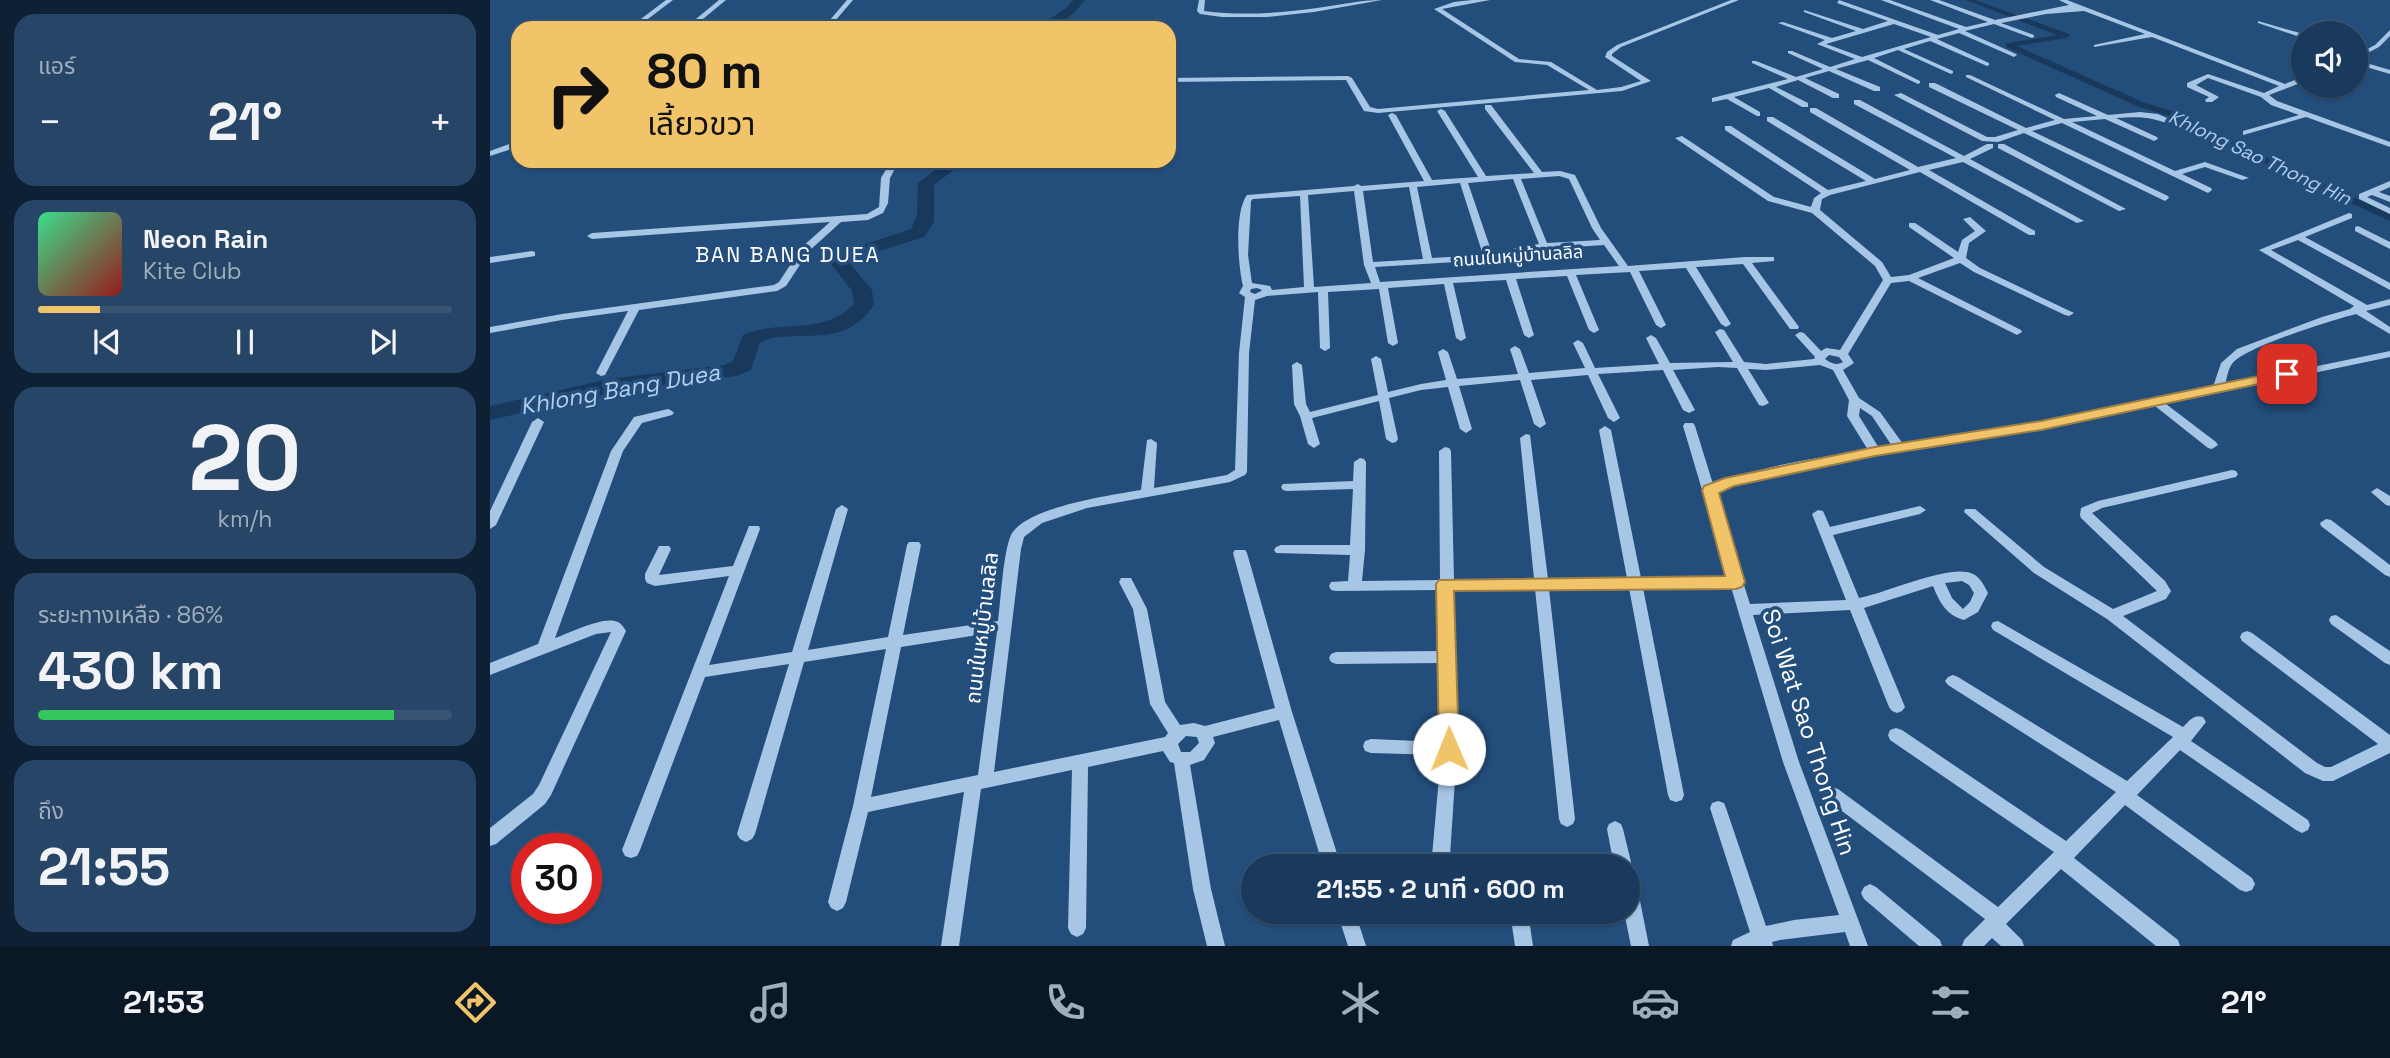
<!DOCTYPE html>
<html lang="th">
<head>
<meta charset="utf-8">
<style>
	body { margin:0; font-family:"Space Grotesk","Noto Sans Thai",sans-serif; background:#274566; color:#f1f3f6; height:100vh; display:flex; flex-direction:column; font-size:26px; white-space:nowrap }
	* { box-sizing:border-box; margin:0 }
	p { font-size:23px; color:#9fadbc }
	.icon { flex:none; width:38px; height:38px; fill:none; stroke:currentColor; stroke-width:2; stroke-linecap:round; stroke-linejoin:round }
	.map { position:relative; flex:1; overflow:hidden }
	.sheet { display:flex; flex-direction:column; gap:14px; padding:14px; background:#0e2033; width:490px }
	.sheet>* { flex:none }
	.top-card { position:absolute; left:21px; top:21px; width:665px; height:147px; border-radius:21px; box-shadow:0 2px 5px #0004,0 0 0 2px #385472; background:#f1c46a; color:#111; overflow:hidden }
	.tools { position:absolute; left:1801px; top:21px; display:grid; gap:14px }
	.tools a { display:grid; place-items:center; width:77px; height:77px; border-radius:50%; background:#1a3a5d; box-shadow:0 2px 5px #0004,0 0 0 2px #385472; font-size:35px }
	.speed { position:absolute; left:21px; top:833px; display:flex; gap:14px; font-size:35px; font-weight:700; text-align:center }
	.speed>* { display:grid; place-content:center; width:91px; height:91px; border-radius:50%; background:#1a3a5d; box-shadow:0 2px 5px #0004,0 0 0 2px #385472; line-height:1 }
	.speed .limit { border:10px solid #d22; background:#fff; color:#111 }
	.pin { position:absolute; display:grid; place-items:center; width:60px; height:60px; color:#fff; margin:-30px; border-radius:14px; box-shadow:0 4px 10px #0006 }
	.me { position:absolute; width:77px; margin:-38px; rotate:359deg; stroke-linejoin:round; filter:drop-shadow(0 0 5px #0008) }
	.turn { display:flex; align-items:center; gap:24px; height:147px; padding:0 21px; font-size:32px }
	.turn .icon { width:91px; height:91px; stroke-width:2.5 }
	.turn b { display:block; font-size:49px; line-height:60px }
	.big { font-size:52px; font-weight:600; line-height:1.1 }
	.sheet .tile { flex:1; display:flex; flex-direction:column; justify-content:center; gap:10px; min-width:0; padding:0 24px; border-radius:21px; background:#274566 }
	.sheet .dial { align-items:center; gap:0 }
	.dial b { font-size:91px; line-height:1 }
	.song { display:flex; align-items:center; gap:21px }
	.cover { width:84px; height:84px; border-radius:10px; background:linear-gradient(135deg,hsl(150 70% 55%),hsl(0 70% 35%)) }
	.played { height:7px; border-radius:4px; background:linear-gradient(90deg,#f1c46a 15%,#385472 15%) }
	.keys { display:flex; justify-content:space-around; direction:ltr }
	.heat { display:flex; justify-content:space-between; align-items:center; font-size:38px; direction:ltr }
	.charge { height:10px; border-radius:5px; background:linear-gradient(90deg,#34c759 86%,#385472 0) }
	.trip { position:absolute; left:751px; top:854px; width:399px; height:70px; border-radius:35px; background:#1a3a5d; box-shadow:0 2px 5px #0004,0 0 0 2px #385472; font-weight:600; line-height:70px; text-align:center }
	.tabs { display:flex; height:112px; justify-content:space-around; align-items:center; background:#0a1725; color:#9fadbc }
	.tabs .icon { width:49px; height:49px }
	.tabs .on { color:#f1c46a }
	.tabs b { font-size:32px; color:#f1f3f6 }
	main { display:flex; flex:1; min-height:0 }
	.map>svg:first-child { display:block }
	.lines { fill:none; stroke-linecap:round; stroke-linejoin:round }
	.canal { fill:#18385c; fill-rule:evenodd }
	.river { fill:#18385c; fill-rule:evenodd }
	.minor { fill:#a7c6e5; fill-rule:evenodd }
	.route { fill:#f1c46a; stroke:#9d7f45; stroke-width:2 }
	.labels { text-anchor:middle; stroke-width:7; stroke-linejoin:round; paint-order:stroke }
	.far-street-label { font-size:18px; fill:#fff; stroke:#234e7c }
	.far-water-label { font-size:19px; font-style:italic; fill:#b2d0ed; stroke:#234e7c }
	.far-quarter-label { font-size:21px; letter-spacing:2px; fill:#fff; stroke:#234e7c }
	.street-label { font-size:21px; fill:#fff; stroke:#234e7c }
	.water-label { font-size:23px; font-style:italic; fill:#b2d0ed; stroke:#234e7c }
	.near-street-label { font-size:24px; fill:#fff; stroke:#234e7c }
</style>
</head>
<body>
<main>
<section class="sheet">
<div class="tile"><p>แอร์</p>
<div class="heat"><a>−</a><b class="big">21°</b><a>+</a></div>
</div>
<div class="tile">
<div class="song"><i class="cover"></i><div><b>Neon Rain</b><p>Kite Club</p></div></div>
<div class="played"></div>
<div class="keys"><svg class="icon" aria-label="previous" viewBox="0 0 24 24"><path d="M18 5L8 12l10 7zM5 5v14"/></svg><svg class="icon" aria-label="pause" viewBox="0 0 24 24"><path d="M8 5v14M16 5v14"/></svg><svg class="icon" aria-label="next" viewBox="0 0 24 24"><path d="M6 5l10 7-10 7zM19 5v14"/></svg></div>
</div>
<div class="tile dial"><b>20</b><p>km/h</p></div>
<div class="tile"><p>ระยะทางเหลือ · 86%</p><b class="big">430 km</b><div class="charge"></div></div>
<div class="tile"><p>ถึง</p><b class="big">21:55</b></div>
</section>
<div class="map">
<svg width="1900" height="946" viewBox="0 0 1900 946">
	<rect width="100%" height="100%" fill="#234e7c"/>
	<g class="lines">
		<path class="canal" d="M1476 0H1485L1579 34 1580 36 1576 38 1527 46 1655 103 1692 114 1707 125 1900 214V221L1701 129 1686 118 1649 107 1516 47V43H1519L1567 35Z"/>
		<path class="river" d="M583 0H595C582 17 568 28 547 28L576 8Z
			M457 161H476L444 185V222L434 237 358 261 382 290 384 305C354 348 321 330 278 339L270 343 261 370 246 376 119 393 0 420V406L119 379 234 365 243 361 253 335C294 318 332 337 364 304L362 291 338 260 340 256 421 229 427 216 428 183Z"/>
		<path class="minor" d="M176 0H183L146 28H139Z
			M229 0H236L202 28H195Z
			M357 0H363L339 28H333Z
			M709 0H715L714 11C752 16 790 13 827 8 849 5 870 0 892 0L824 12 777 17H732L710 14 707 11Z
			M982 0H1000L952 9 1029 59 1061 62 1107 90 1131 87 1151 81 1115 57 1117 52 1127 45 1241 0H1249L1131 47 1122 54V56L1161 81 1132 91 888 113 874 111 856 80 679 82V78L858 76 862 78 880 107 888 109 1099 90 1057 65 1025 62 944 9 964 2Z
			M1349 0 1448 35 1469 29 1391 0H1400L1476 27 1498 22 1440 0H1449L1505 20 1579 5 1569 0H1577L1795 84 1813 77V82L1779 95 1787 101 1900 142V147L1816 117 1753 135V131L1809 115 1781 105 1771 97 1718 78 1706 85 1729 97 1722 102H1716L1715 100 1719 97 1697 87V83L1718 74 1774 93 1789 86 1662 37 1604 47V45L1655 34 1594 11 1556 14 1511 23 1544 35V37L1542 38 1504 24 1475 31 1526 54 1527 55 1524 57 1469 33 1447 39 1499 63V65L1497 66 1440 41 1414 49 1463 71V73L1461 74 1408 50 1384 58 1430 81V83L1428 84 1378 60 1346 69 1390 87V91H1384L1339 71 1315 78 1349 94V98H1343L1308 80 1286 87 1318 103V107H1312L1279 88 1244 97 1270 112V116H1267L1237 99 1222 102V98L1298 79 1262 63V61H1266L1306 77 1333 69 1298 53V51H1302L1340 67 1365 59 1327 44 1335 40 1288 23 1293 22 1342 38 1366 31 1314 12V10L1373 29 1398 21 1347 3ZM1404 24 1441 37 1372 57 1336 44Z
			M1768 21 1813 34V38L1768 23Z
			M1900 30V36L1889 47 1866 59V55L1885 45Z
			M1866 60 1900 70V74L1866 64Z
			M1476 75H1480L1574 119 1607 116 1566 97 1565 95 1569 93 1618 115 1650 112 1668 114 1690 124 1686 126C1660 117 1653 116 1626 118L1667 137 1668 139 1664 141 1615 119 1582 122 1685 171 1715 162 1759 178 1752 180 1715 167 1692 174 1721 188 1722 190 1718 193 1572 123 1542 131 1678 196 1679 198 1675 201 1534 133 1508 142 1492 141 1404 95 1411 93 1497 137H1505L1528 130 1439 87V83H1445L1536 128 1565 120 1476 77Z
			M1364 100H1370L1474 156 1497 144H1503V148L1480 159 1594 221 1587 223 1473 162 1439 170 1545 231V235H1539L1430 172 1340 195 1332 199 1330 210 1392 262 1401 277 1419 275 1464 258 1419 227V223H1425L1468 252 1472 240 1485 231 1473 219 1480 217 1496 231 1479 243 1476 258 1490 268 1584 313 1579 316 1575 315 1484 272 1470 263 1428 278 1531 330 1532 332 1527 335 1419 281 1401 283 1358 354 1364 363 1353 370 1369 398 1390 412 1413 444 1551 422 1723 387 1731 363 1747 349 1832 317 1860 309 1864 306 1769 250 1859 213 1862 214V218L1815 237 1900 283V290L1808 240 1781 250 1877 305 1900 299V305L1876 311 1900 327V334L1866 314C1843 320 1754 347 1742 364 1738 369 1737 378 1735 385L1900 351V357L1676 404 1726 442 1728 445 1722 449 1718 448 1665 406C1587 422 1508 437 1429 449 1361 460 1290 468 1225 493L1260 604 1356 600 1322 514 1328 510 1333 511 1340 527 1430 506 1436 510 1430 514 1343 535 1369 598C1395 594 1464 561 1485 575 1491 579 1495 587 1498 593L1488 612 1474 620C1456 615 1450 603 1443 586L1374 608 1415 707 1412 711 1407 713 1402 711 1399 707 1360 610 1263 615 1309 762 1378 946H1360L1355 932 1290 940 1282 942 1283 946H1241L1243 940 1260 932 1220 808 1222 803 1228 801 1234 803 1236 808 1276 926 1304 920 1349 915 1293 762 1241 587 1153 588 1194 795 1192 800 1186 802 1180 800 1178 795 1139 588 1059 589 1085 819 1083 824 1077 827 1071 824 1069 819 1045 589 964 590 967 749 960 856 957 862 951 864 945 862 942 856 951 755 881 753 875 751 873 746 875 741 881 739 951 742 950 663 846 664 841 662 839 658 841 654 846 652 950 651V590L846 591 841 590 839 586 841 582 858 581 860 555 786 553 784 550 786 547 791 545H860L863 489 797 491 793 490 791 487 793 484 863 481 864 462 870 458 874 459 876 462 875 550 872 581 950 580 949 451 955 447 959 448 961 451 964 580 1044 579 1030 438 1036 434 1040 435 1058 579 1137 578 1109 430 1115 426 1121 430 1151 578 1238 577 1193 426 1195 423H1203L1205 426 1223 484C1272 466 1326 458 1378 450L1357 416 1359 400 1343 370 1330 365 1276 370 1258 369 1279 403 1273 406 1269 405 1247 368 1228 367 1183 370 1205 410 1199 413 1193 410 1173 370 1108 374 1130 418 1124 422 1118 418 1098 375 1041 380 1056 424 1050 428 1044 424 1030 380 969 386 982 429 976 433 970 429 958 387 931 390 899 398 908 439 906 442 902 443 896 439 889 401 822 418 830 444 824 448 818 444 810 416 804 404 802 365 807 362 812 365 816 404 820 412 888 395 881 359 886 356 891 359 898 392 931 384 956 380 948 352 953 349 958 352 967 379 1028 374 1020 349 1025 346 1030 349 1039 373 1095 368 1083 343 1088 340 1093 343 1105 368 1169 364 1156 338 1161 335 1166 338 1180 363 1243 362 1225 332 1230 329 1234 330 1254 362 1276 364 1324 359 1325 357 1305 335 1310 332 1314 333 1331 351 1336 348 1350 350 1393 280 1385 266 1322 213 1278 201 1185 138 1192 136 1284 197 1321 207 1324 198 1331 193 1235 130V126H1241L1338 190 1376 181 1277 121V117H1283L1385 179 1420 170 1320 112V108H1326L1428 167 1466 158 1364 104ZM1339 355 1349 357 1353 362C1346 366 1341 363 1335 359ZM1370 408 1382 416 1402 446 1389 448 1369 416ZM1472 581 1479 585 1484 593 1480 602 1473 609 1462 598 1455 583Z
			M995 105H1001L1052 172 1070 171 1085 175 1111 228 1138 266 1255 257H1284V261L1262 263 1309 327 1308 329H1300L1253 264 1206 267 1241 324 1236 327 1231 324 1196 268 1149 271 1176 325 1171 328 1166 325 1140 272 1086 275 1109 330 1104 333 1099 330 1077 276 1026 279 1044 335 1039 338 1034 335 1016 280 963 283 976 338 971 341 966 338 954 284 898 288 908 343 903 346 898 343 889 289 838 292 840 348 835 351 830 348 828 292 777 296 765 300 759 353 757 472 755 475 740 482 597 508 552 523 534 537 531 549 504 772 675 737 678 733 660 704 643 609 629 582 631 578H641L657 609 675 702 690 725 704 723 715 726 785 708 743 553 745 550H755L757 553 802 712 851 866H833L789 720 723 737 725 743 714 760 700 765 721 889 735 946H717L703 889 684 763 680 762 673 751 598 767 596 928 593 934 587 937 581 934 578 928 582 770 491 789 469 946H451L474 792 378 812 356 902 353 908 347 911 341 908 338 902 363 806 396 649 314 662 265 834 262 839 256 842 250 839 247 834 299 664 215 677 150 850 147 856 141 858 135 856 132 850 239 576 165 586 157 583 155 579V574L169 546H179L181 549 169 575 243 566 259 526H269L270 529 219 665 302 652 346 509 352 505 358 509 318 650 398 637 417 545 419 542H429L431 545 413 635 508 621C511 599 513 553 521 535 535 507 622 495 651 490L657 440 661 439 667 443 664 488 737 475 745 470 749 353 755 297 749 293 753 286C748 266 744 212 757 195L864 186 868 184 871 186 934 181 898 115 902 113 906 115 942 180 988 177 947 111 951 109 955 111 996 176 1044 173 995 109ZM1069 176 1079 179 1102 228 1110 240 1057 243 1031 179ZM1023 179 1049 244 1002 253 978 183ZM970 183 993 255 942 258 927 187ZM919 187 933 259 883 262 873 191ZM864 191 874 265 881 283 824 287 818 195ZM810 196 814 287 782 290 780 286 762 283 758 255 761 201 763 199ZM1114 245 1129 266 890 282 885 267 998 260 1054 249ZM767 288 772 290 771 291 765 294 760 292 761 289ZM507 632 488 775 381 797 411 647ZM696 736 707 737 709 743 700 752H691L688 744Z
			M25 142H28V147L0 156V151Z
			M1508 144H1514L1636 209 1629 211 1508 148Z
			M401 161H409L400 178 398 203 393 213 378 220 351 222 319 251 296 286 287 291 149 310 115 375 111 376 106 373 138 311 72 320 0 333V327L72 314 284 285 289 282 312 247 340 222 102 239 97 236 102 233 377 214 389 207 391 178Z
			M1900 181V187L1889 192 1900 196V202L1882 195 1877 197 1900 208V214L1869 199V194Z
			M1868 226 1900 242V249L1865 231V227Z
			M42 251 45 252V256L0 263V257Z
			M178 409 182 411 184 413 182 415 152 423 133 451 65 638C79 633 115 615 128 622 132 624 134 628 136 631L61 795 55 804 6 844 0 846V828L43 794 49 785 121 632 106 634 0 675V663L48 644 121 451 144 417Z
			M48 418 54 422 6 525 0 529V511L42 422Z
			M1742 470 1746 471 1748 474 1746 477 1612 508 1602 513 1675 581 1681 591 1676 599 1633 616 1827 763 1835 767H1841L1888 744 1752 641 1750 637 1752 633 1757 631 1762 633 1900 735V753L1843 781H1833L1815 773 1617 619 1544 573 1474 512 1475 509H1485L1554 567 1623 609 1667 591 1591 518 1590 515 1591 508 1608 501Z
			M1887 488 1900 496V506L1896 505 1881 492Z
			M1836 519 1841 520 1900 565V577L1895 575 1831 526 1830 523Z
			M1846 615 1900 651V665L1895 663 1841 624 1839 620 1841 616Z
			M1508 621 1693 727C1700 720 1704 714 1713 717L1716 722 1701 741 1818 820 1820 825 1818 830 1812 833 1806 830 1690 750 1647 795 1762 878 1765 884 1762 890 1756 892 1750 890 1635 805 1584 858 1688 940 1690 946H1666L1571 869 1516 924 1532 940 1534 946H1511L1502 938 1494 946H1472L1474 940 1495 919 1336 799 1334 794 1336 789 1342 787 1348 789 1508 907 1564 852 1400 740 1398 735 1400 730 1406 728 1412 730 1576 841 1626 792 1458 685 1455 681 1458 677 1463 675 1468 677 1637 781 1683 737 1503 630 1501 626 1503 622Z
			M1125 821 1131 824 1133 829 1142 866 1138 872V866H1124L1117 829 1119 824Z
			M1022 852 1028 854 1032 866H1014L1013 860 1016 854Z
			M1138 878 1144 880 1147 886 1159 946H1141L1134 912H1138Z
			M1380 884 1386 887 1450 940 1452 946H1429L1374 899 1371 893 1374 887Z
			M847 912H865L876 946H858Z
			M1020 912H1038L1043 946H1025Z"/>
	</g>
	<path class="route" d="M1797 370 1804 374 1802 377 1551 430 1385 456 1244 486 1229 493 1255 582 1252 587 1246 589 964 591 969 749 966 755 959 757 952 755 949 749 946 584 949 580 1235 576 1212 490 1214 486 1235 478 1385 447 1551 421Z"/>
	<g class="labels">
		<g class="far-street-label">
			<text transform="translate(1028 256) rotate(-4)" y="6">ถนนในหมู่บ้านลลิล</text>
		</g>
		<g class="far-water-label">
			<text transform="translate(1770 157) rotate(25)" y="7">Khlong Sao Thong Hin</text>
		</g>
		<g class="far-quarter-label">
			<text x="298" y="262">BAN BANG DUEA</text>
		</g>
		<g class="street-label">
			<text transform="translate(492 628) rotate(-83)" y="7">ถนนในหมู่บ้านลลิล</text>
		</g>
		<g class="water-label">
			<text transform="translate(130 389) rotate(-10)" y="8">Khlong Bang Duea</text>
		</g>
		<g class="near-street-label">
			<text transform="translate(1319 732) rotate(72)" y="8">Soi Wat Sao Thong Hin</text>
		</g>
	</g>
</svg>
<div class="tools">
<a><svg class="icon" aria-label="sound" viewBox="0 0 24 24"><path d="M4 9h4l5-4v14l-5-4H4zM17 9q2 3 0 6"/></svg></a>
</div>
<div class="speed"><div class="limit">30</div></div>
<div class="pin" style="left:1797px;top:374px;background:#d93025"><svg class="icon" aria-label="arrive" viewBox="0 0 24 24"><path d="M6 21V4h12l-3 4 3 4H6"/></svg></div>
<svg class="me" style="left:959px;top:749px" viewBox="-20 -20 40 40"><circle r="19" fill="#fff"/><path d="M0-13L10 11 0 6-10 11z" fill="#f1c46a"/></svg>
<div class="trip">21:55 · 2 นาที · 600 m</div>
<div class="top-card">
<div class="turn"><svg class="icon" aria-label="right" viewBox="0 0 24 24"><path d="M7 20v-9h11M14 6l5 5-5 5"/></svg><div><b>80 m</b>เลี้ยวขวา</div></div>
</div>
</div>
</main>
<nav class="tabs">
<b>21:53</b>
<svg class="icon on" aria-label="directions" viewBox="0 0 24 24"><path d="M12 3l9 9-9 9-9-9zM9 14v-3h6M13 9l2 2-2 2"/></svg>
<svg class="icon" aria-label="music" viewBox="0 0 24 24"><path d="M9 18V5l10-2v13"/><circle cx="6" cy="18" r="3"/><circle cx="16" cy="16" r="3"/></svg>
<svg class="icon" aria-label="phone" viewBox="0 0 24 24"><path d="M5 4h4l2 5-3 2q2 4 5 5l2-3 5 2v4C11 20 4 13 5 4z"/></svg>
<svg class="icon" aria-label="climate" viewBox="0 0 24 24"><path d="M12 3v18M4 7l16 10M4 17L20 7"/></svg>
<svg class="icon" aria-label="car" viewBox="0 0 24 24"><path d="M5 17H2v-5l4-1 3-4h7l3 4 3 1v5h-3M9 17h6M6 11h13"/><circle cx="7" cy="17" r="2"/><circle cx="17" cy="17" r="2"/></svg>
<svg class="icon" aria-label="filters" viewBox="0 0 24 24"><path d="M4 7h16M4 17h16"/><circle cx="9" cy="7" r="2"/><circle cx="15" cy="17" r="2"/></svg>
<b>21°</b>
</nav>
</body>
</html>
